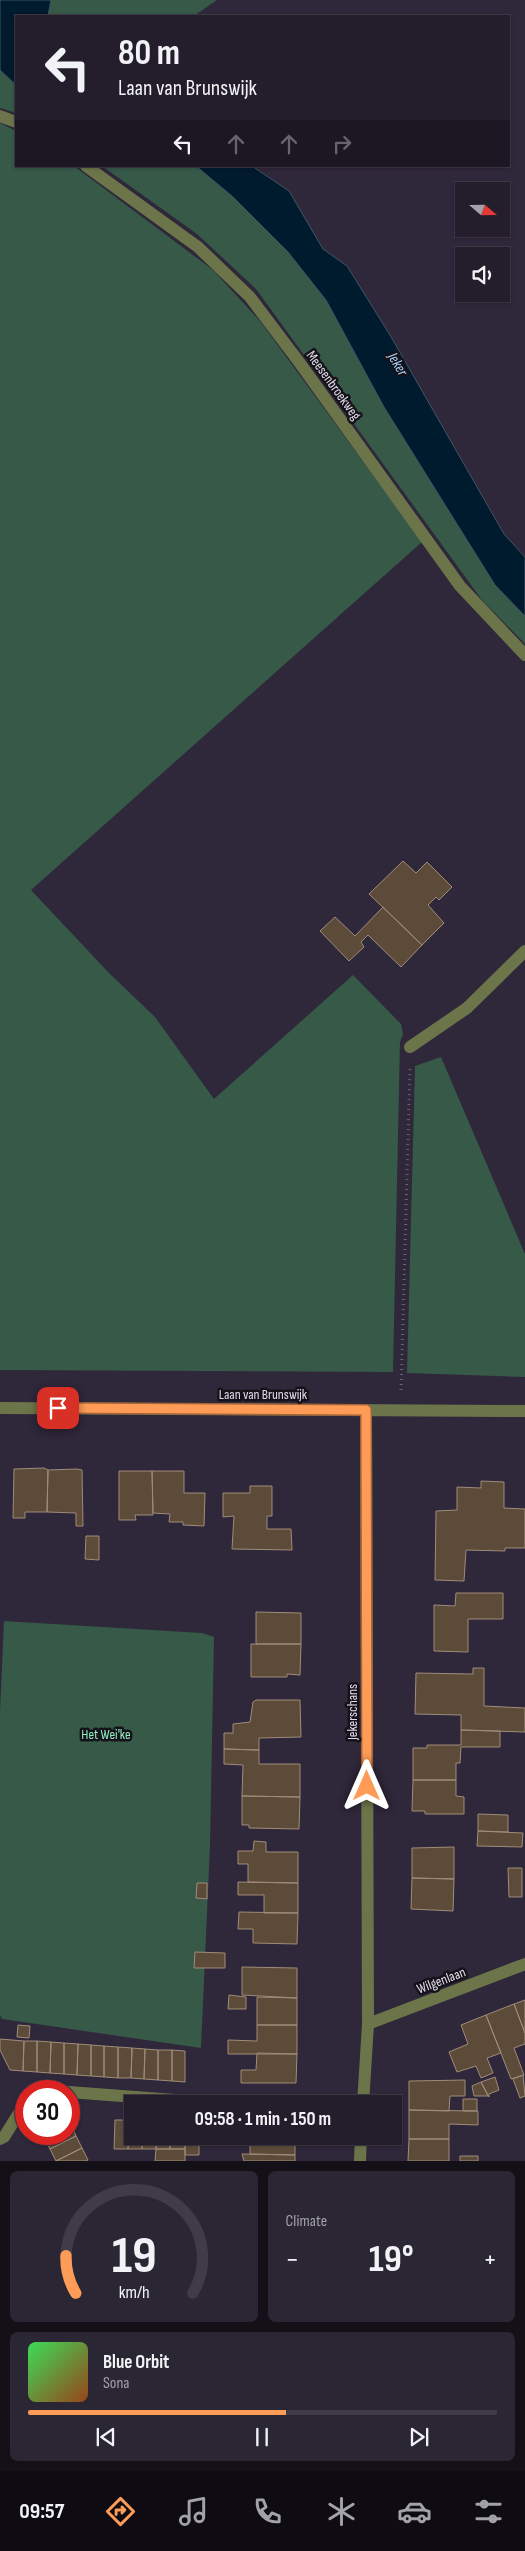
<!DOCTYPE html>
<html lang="en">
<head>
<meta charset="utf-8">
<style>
	body { margin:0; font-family:"Sofia Sans Condensed",sans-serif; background:#2b2634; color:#f1f3f6; height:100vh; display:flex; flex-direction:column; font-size:19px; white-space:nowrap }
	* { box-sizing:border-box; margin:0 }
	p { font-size:16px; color:#a3a2a9 }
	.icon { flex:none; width:28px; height:28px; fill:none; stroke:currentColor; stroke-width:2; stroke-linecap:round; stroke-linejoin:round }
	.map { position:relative; height:2161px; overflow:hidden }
	.details { display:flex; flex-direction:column; gap:10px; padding:10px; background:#131018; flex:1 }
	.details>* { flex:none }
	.top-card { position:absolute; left:15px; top:15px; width:495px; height:152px; border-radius:0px; box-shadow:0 1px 4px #0004,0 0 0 1px #403b48; background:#231d2c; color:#f1f3f6; overflow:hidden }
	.needle { width:32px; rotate:110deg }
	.buttons { position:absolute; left:455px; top:182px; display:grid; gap:10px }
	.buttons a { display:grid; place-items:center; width:55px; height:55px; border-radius:0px; background:#231d2c; box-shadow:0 1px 4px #0004,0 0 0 1px #403b48; font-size:25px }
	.speed { position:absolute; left:15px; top:2080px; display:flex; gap:10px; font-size:25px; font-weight:700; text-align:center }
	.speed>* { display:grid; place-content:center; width:65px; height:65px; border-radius:50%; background:#231d2c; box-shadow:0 1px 4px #0004,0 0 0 1px #403b48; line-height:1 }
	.speed .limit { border:8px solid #d22; background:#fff; color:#111 }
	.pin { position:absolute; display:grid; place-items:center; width:42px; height:42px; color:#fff; margin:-21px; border-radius:10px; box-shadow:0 2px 8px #0006 }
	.me { position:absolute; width:55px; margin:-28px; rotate:0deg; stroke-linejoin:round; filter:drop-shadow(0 0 4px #0008) }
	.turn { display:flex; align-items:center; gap:18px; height:105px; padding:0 20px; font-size:22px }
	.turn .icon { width:65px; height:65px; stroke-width:2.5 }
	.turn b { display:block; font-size:35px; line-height:42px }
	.lanes { display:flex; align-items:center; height:48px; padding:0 20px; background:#0003; justify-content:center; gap:25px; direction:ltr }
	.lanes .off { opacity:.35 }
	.big { font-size:38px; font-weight:700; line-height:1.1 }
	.details .widget { flex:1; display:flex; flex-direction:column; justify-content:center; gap:8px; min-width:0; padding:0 18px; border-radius:8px; background:#2b2634 }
	.details .dial { align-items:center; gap:0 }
	.dial svg { height:130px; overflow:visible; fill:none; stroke:#403b48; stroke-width:7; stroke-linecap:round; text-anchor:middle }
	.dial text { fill:#f1f3f6; stroke:none }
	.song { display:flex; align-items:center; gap:15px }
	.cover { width:60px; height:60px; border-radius:8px; background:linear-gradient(135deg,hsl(130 70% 55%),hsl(20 70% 35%)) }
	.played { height:5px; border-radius:2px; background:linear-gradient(90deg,#fe9c57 55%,#403b48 55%) }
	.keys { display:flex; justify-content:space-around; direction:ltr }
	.heat { display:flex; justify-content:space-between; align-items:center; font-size:28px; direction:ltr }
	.details .tiles { flex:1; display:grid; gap:10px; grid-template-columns:1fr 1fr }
	.widget:last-child { grid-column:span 2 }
	.trip { position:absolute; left:124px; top:2095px; width:278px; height:50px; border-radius:0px; background:#231d2c; box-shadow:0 1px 4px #0004,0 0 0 1px #403b48; font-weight:700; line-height:50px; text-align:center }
	.dock { display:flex; height:80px; justify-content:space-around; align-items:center; background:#0e0c12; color:#a3a2a9 }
	.dock .icon { width:35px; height:35px }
	.dock .on { color:#fe9c57 }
	.dock b { font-size:22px; color:#f1f3f6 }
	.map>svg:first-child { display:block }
	.green { fill:#365948 }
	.water { fill:#001b2d; stroke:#435565 }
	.building { fill:#5d4b3a; stroke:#a08c7a }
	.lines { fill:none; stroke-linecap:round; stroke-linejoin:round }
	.path { stroke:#696273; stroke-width:3; stroke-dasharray:1 4; stroke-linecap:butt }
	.minor { stroke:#6c754a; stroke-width:12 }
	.route-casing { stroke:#a56539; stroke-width:12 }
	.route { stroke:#fe9c57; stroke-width:9 }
	.labels { text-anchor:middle; stroke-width:5; stroke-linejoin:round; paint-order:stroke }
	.street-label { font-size:14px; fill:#e0dbe8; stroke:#15121a }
	.park-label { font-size:14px; fill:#90efc1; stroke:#15121a }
	.water-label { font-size:15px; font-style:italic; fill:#a6d3f5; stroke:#15121a }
</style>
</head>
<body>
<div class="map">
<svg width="525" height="2161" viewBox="0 0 525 2161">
	<rect width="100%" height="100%" fill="#2f273a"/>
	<path class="green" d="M51 0H217L194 16H48Z
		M0 70 16 85V113L0 108Z
		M0 123 16 131V166H74L213 270 260 321 422 542 31 890 109 973 155 1017 214 1099 353 975 401 1024 403 1034 400 1042 393 1372 0 1370Z
		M102 166H196L232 196 288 252 326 300 384 407 495 585 525 616V644L482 600 256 289 197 234Z
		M441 1057 525 1254V1377L407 1373 415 1066Z
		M4 1621 202 1633 214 1637 210 1846 201 2048 2 2019 0 2015V1711Z"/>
	<path class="water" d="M0 0H51L48 16H16V85L0 70Z
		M196 166H252L289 191 323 249 347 266 390 335 504 534 525 557V616L495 585 384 407 326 300 288 252 232 196Z"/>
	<path class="building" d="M403 861 416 873 427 862 452 887 439 900 436 897 428 905 444 923 422 945 369 894Z
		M383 907 422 945 401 967 368 935 361 942 364 947 349 961 320 931 335 917 355 936Z
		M44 1468 48 1470 47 1512H25V1518H13L14 1469Z
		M77 1469 82 1470 83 1526H76V1513L47 1512 48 1470Z
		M119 1471H152L153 1515H135L136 1520H119Z
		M152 1471H184V1493H205L204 1526 183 1525V1522H169L170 1514 153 1513Z
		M481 1481 504 1482V1508L525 1509V1548H505V1551L466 1550 464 1581 435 1580 436 1511 457 1510V1487L481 1488Z
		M250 1486H272V1516H267V1529H291L292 1550 232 1549 234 1516 223 1517V1493H250Z
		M86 1536H99V1560L85 1559Z
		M456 1593H503V1619H468V1652L434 1651V1605L455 1606Z
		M256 1612 301 1613V1644H256Z
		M251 1644H301L300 1675 287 1674V1677H251Z
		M473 1668H484V1706L525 1708V1732L461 1730V1715L415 1714 416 1673 473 1674Z
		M256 1700H300L301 1737 259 1738V1750L224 1749V1733H233V1724L250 1722 253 1702Z
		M461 1730 500 1731V1747H461L460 1763H456V1780H413V1748H427V1745H461Z
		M224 1749 259 1750V1764H300V1797L242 1796 243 1765 224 1764Z
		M413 1780H456V1796L464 1797V1814H425V1811H412Z
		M242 1796 300 1797 299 1829 249 1828V1825H242Z
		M478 1814 508 1815V1832L478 1831Z
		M478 1831 523 1833 522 1847 477 1846Z
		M254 1841 266 1842V1852H298V1883L248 1882V1864H238V1851H253Z
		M454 1847V1879L412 1878V1848Z
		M508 1868H522V1897H509Z
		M412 1878 454 1879 453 1911 411 1909Z
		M238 1882 298 1883V1913H264V1895H238Z
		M197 1883H207V1899L196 1898Z
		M239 1912 298 1913 297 1944 253 1943V1929H238Z
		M195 1952 225 1953V1968H194Z
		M242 1967 297 1968V1998L242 1995Z
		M229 1995 246 1997V2009H228Z
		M257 1997 297 1998V2025H257Z
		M525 2000V2033L514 2004Z
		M514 2004 525 2033V2044L514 2048 524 2075 511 2079 486 2015Z
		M486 2015 501 2053 487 2058 493 2073 481 2078 476 2066 457 2072 449 2052 468 2044 461 2025Z
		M18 2025 30 2026 29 2038 17 2037Z
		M257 2025H297V2054H228V2040L257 2041Z
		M0 2039 24 2041 23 2071 10 2070 0 2050Z
		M24 2041H37V2072L23 2071Z
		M37 2041 51 2042 50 2073 37 2072Z
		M51 2042 64 2043V2074L50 2073Z
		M64 2043 78 2044 77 2075 64 2074Z
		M78 2044 91 2045V2076L77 2075Z
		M91 2045 104 2046V2077L91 2076Z
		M104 2046 118 2047V2078L104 2077Z
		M118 2047 132 2048 131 2078H118Z
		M132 2048 145 2049 144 2079 131 2078Z
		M145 2049 158 2050V2080L144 2079Z
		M158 2050H172V2081L158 2080Z
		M172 2050 185 2051V2082L172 2081Z
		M257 2053 297 2054 296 2083H241V2070H256Z
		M523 2075 525 2096 520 2098 513 2079Z
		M495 2077 499 2090 489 2094V2097L481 2082Z
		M465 2080V2096H450L449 2111 409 2110V2081Z
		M481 2082 488 2096H474L472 2086Z
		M463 2099H477V2111H463Z
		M409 2110 478 2111V2125L449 2124V2139H409Z
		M115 2120H129L128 2149H114Z
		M129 2120H132V2136H143L142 2149H128Z
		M71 2124 76 2136 50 2149 44 2137 51 2134H69Z
		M76 2136 82 2148 56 2161 50 2149Z
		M143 2136H156V2149H142Z
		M156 2136H170V2149H156Z
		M170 2136H185V2149H170Z
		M185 2136H199V2155H185Z
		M235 2136H295V2155L250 2154V2137Z
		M409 2139H449V2161H408Z
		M82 2148 88 2160 86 2161H56Z
		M156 2149H185V2161H155Z
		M242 2154 295 2155V2161H244Z
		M460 2156H478V2161H460Z"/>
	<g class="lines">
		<path class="path" d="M401 1390 410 1068"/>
		<path class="minor" d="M0 116 16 122
			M86 166 198 247 250 297 299 362 460 586 525 655
			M410 1047 467 1008 525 951
			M0 1408 525 1411
			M368 2024 525 1964
			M33 2091H55
			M69 2092 228 2104
			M363 2104 368 2024 366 1410
			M0 2139 4 2137 26 2102
			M360 2161 361 2136"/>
	</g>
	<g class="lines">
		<g class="route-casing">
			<path id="route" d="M58 1408 366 1410 367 1786"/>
		</g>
		<use href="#route" class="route"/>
	</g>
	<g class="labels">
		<g class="street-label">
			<text transform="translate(334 385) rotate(54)" y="5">Meesenbroekweg</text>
			<text x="263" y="1399">Laan van Brunswijk</text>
			<text transform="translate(352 1712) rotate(-90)" y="5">Jekerschans</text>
			<text transform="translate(441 1980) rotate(-21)" y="5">Wilgenlaan</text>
		</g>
		<g class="park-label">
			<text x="106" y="1739">Het Wei'ke</text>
		</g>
		<g class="water-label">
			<text transform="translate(398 364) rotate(59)" y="5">Jeker</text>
		</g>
	</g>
</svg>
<div class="buttons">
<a><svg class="needle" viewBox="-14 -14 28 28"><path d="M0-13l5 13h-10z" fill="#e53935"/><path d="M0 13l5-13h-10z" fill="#a3a2a9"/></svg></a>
<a><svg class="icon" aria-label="sound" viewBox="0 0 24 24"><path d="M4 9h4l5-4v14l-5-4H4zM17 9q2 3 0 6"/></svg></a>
</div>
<div class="speed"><div class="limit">30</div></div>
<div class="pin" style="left:58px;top:1408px;background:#d93025"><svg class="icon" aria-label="arrive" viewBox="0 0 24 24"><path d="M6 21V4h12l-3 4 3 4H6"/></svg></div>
<svg class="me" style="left:367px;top:1786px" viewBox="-20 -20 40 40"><path d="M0-17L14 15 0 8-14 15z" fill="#fe9c57" stroke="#fff" stroke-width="4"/></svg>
<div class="trip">09:58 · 1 min · 150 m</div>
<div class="top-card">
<div class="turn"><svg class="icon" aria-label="left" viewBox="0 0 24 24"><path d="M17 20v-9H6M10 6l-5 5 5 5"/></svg><div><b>80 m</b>Laan van Brunswijk</div></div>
<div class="lanes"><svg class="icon" aria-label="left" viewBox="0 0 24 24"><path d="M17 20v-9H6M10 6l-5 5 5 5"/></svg><svg class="icon off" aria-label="ahead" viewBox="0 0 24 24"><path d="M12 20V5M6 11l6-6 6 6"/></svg><svg class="icon off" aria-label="ahead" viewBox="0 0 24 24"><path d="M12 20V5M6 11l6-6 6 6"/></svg><svg class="icon off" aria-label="right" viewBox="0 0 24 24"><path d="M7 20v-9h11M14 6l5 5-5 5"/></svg></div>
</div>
</div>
<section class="details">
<div class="tiles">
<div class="widget dial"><svg viewBox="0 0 100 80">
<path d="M14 69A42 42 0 1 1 86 69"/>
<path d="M14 69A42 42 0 0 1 8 46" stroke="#fe9c57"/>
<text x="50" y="56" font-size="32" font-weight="700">19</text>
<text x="50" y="72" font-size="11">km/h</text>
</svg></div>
<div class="widget"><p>Climate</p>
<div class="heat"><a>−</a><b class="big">19°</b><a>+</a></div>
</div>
<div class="widget">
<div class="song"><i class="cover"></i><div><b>Blue Orbit</b><p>Sona</p></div></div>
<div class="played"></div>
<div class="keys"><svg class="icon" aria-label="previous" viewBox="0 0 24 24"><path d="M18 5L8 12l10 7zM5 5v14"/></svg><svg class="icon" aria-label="pause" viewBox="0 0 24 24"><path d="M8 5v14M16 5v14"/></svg><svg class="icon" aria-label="next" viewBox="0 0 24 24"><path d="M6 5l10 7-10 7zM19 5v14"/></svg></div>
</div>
</div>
</section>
<nav class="dock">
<b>09:57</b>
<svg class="icon on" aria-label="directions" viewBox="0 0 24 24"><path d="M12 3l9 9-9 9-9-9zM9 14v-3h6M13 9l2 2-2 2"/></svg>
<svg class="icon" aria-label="music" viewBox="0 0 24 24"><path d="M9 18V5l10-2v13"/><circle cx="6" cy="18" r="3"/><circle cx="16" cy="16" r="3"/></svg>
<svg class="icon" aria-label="phone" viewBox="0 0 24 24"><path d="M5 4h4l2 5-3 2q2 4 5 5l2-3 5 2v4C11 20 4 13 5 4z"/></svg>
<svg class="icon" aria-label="climate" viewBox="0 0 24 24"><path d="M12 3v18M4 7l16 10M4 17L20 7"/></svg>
<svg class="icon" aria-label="car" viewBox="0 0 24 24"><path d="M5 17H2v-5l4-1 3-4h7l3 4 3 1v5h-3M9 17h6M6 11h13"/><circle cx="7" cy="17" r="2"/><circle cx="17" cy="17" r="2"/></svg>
<svg class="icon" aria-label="filters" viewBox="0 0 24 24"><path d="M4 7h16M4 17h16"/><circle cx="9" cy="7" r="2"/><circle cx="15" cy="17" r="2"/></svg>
</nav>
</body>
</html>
